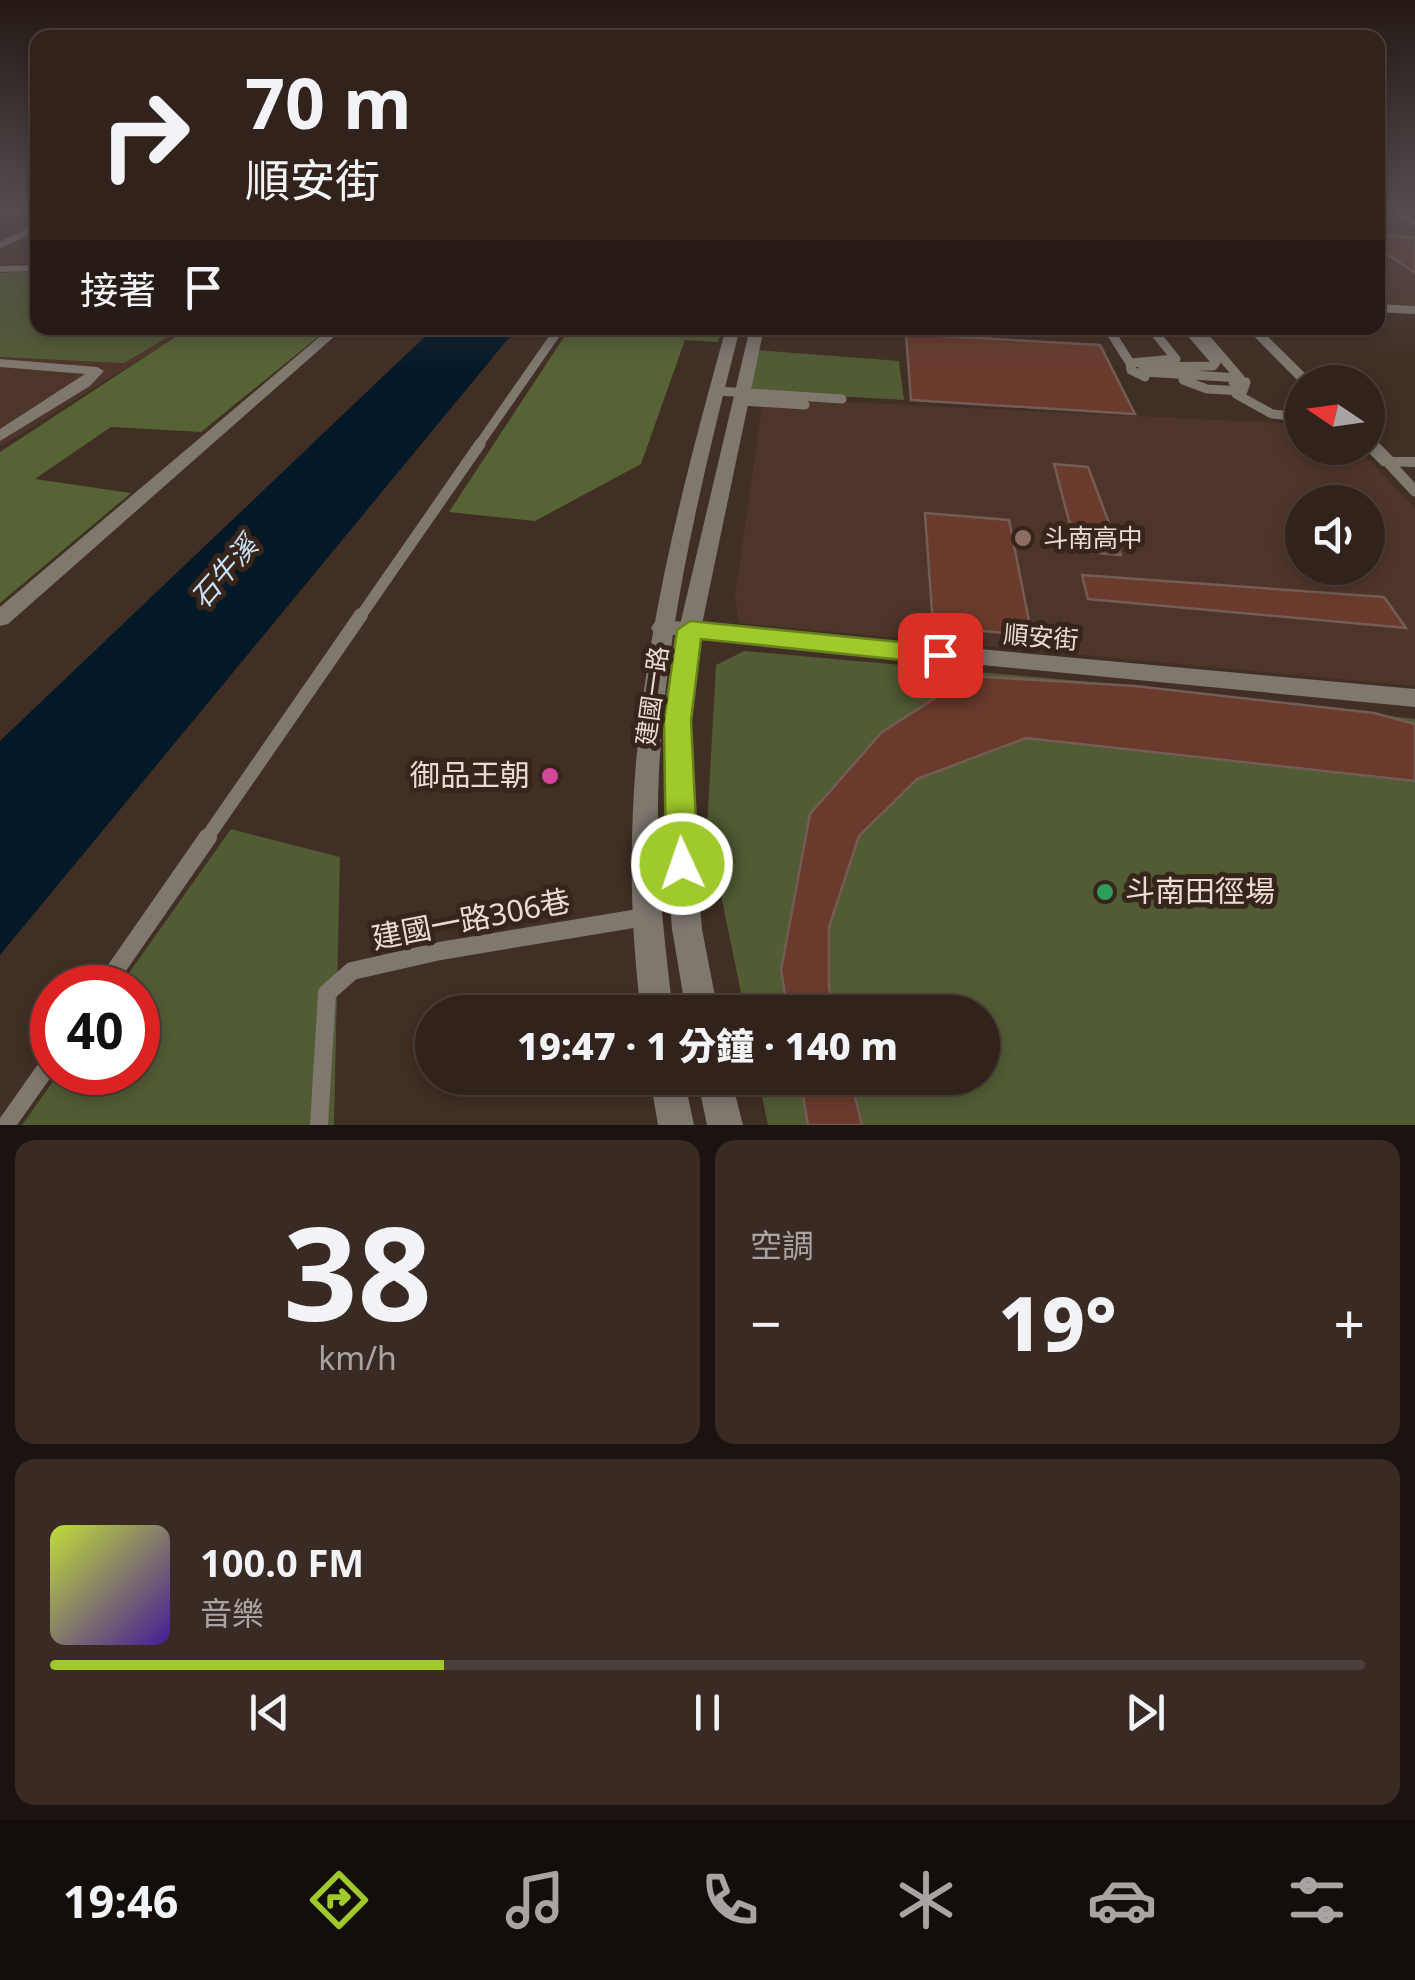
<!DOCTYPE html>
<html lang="zh-TW">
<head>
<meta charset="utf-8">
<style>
	body { margin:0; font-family:"Noto Sans","Noto Sans TC",sans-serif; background:#392a24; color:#f1f3f6; height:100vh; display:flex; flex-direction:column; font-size:38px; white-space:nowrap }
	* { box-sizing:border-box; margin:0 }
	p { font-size:32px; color:#a8a4a3 }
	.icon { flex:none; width:55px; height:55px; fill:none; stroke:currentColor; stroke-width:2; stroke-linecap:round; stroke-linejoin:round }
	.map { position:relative; height:1125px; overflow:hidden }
	.panel { display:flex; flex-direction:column; gap:15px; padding:15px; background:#1b130f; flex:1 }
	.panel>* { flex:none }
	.hud { position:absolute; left:30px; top:30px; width:1355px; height:305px; border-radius:20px; box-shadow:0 5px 15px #0003,0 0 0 2px #4c3f3a; background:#31221b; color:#f1f3f6; overflow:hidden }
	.needle { width:65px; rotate:283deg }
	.buttons { position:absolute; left:1285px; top:365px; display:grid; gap:20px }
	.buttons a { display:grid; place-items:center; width:100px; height:100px; border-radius:50%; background:#31221b; box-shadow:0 5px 15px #0003,0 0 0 2px #4c3f3a; font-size:50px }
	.speed { position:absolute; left:30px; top:965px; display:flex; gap:20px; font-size:50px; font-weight:700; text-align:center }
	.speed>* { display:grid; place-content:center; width:130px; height:130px; border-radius:50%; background:#31221b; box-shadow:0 5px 15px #0003,0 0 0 2px #4c3f3a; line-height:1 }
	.speed .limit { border:15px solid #d22; background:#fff; color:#111 }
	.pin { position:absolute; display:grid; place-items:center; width:85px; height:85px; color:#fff; margin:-42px; border-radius:20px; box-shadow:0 5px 15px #0006 }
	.me { position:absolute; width:110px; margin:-55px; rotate:357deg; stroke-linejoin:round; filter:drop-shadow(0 0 8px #0008) }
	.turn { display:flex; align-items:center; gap:35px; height:210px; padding:0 50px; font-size:45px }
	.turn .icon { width:130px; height:130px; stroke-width:2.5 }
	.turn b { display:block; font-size:70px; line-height:85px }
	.then { display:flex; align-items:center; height:95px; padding:0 50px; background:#0003; gap:20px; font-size:38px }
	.big { font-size:75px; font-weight:800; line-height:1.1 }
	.panel .card { flex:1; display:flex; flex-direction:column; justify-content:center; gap:15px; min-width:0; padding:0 35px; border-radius:20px; background:#392a24 }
	.panel .dial { align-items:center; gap:0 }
	.dial b { font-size:130px; line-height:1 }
	.song { display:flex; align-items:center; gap:30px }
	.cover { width:120px; height:120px; border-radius:15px; background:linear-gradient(135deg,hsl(70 70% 55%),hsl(260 70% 35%)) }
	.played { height:10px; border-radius:5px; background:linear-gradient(90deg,#a0c92b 30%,#4c3f3a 30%) }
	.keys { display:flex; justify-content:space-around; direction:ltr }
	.heat { display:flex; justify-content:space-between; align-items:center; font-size:55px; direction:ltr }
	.panel .tiles { flex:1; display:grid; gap:15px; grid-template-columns:1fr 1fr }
	.card:last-child { grid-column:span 2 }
	.trip { position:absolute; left:415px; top:995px; width:585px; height:100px; border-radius:50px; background:#31221b; box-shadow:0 5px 15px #0003,0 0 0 2px #4c3f3a; font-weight:800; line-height:100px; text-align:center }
	.tab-bar { display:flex; height:160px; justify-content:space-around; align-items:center; background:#140e0b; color:#a8a4a3 }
	.tab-bar .icon { width:70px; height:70px }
	.tab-bar .selected { color:#a0c92b }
	.tab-bar b { font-size:45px; color:#f1f3f6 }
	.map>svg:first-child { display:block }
	.built { fill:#4e3529; fill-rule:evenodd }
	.green { fill:#515b34 }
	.forest { fill:#566334 }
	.water { fill:#031928 }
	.building { fill:#6a3b2d; stroke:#735c55; stroke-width:2.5 }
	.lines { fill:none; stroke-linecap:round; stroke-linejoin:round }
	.service-far4 { stroke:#7e786f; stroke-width:6 }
	.service-far3 { stroke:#7e786f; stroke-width:9 }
	.service-far2 { stroke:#7e786f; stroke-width:11 }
	.service-far1 { stroke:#7e786f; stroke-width:14 }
	.service { stroke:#7e786f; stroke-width:18 }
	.minor { fill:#7e786f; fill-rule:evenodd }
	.tertiary { fill:#7e786f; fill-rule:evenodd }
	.route { fill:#a0c92b; stroke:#68831c; stroke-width:2.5 }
	.education-dot { fill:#8d6e63; stroke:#37241b; stroke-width:4 }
	.hotel-dot { fill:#d1479c; stroke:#37241b; stroke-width:4 }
	.leisure-dot { fill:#2e9e5b; stroke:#37241b; stroke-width:4 }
	.labels { text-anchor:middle; stroke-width:10; stroke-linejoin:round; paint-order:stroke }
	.poi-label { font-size:25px; fill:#e9dcd6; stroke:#37241b; text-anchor:start }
	.street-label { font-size:25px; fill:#e9dcd6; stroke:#37241b }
	.water-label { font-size:28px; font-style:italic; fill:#c8e2f8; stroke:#37241b }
	.near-poi-label { font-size:30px; fill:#e9dcd6; stroke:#37241b; text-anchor:end }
	.near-street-label { font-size:30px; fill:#e9dcd6; stroke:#37241b }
</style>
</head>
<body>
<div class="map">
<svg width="1415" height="1125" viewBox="0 0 1415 1125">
	<rect width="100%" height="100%" fill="#412e24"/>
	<path class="built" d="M1378 210H1415V306L1378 304Z
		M37 271 38 328H190L0 447V273Z
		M763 398 1302 424V448H1358L1415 508V686L739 623 735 598ZM1302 502H1368V568H1302Z"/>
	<path class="green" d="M37 271 38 328H183L124 363 0 357V273Z
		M755 350 899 361 904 400 751 391Z
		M744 651 1135 686 1415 719V1125H768L758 1078H982V1012H745L707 827 716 665Z
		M231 829 340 857 334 1125H22L59 1073 138 1072V988L119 987Z"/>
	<path class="forest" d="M189 328H329L201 432 111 427 35 479 131 493 0 603V452Z
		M570 328H722L718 342 685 340 641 464 535 521 449 512Z"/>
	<path class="water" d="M434 328H517L0 955V741Z"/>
	<path class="building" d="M1378 234 1415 238V273L1378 248Z
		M906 334 1100 345 1135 414 911 400Z
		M1054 464 1088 467 1121 555 1077 551Z
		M925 513 1009 520 1032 636 933 626Z
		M1082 575 1384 597 1406 628 1088 599Z
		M970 676 1135 686 1374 713 1415 724V781L1026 738 917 779 859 836 829 927V988L835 1012H788L781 970 810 814 882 732Z
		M800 1078H850L862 1125H808Z"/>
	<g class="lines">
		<path class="service-far4" d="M1394 210 1415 223
			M0 245 38 227"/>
		<path class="service-far3" d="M1108 328 1130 363
			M1187 328 1216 362 1213 366 1143 367 1144 372 1240 378 1197 328
			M1145 377 1131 370 1130 363 1176 359 1151 328
			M1183 380 1207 389 1243 391 1246 382H1233
			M718 391 842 399
			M1236 394 1272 414 1302 417
			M741 401 805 405
			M478 446 560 328"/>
		<path class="service-far2" d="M1388 462 1415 491
			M360 617 480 444"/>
		<path class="service-far1" d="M206 839 361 615"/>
		<path class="service" d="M103 988 208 837
			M6 1125 52 1060
			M319 1125 327 993 352 971 440 951 645 917"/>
		<path class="minor" d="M38 265V271L0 272V266Z
			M1378 304 1415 306V314L1378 312Z
			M330 328H344L8 624 0 626V607Z
			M1246 328H1259L1314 382 1302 385Z
			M0 359 97 367 104 371 90 386 0 441V429L85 374 0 367Z
			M1368 437 1374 438 1393 457H1415V467L1382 466 1364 448H1368Z
			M662 620 1415 689V707L654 633 651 628 654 623Z"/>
		<path class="tertiary" d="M726 328H740C698 494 655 665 658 838 659 896 666 954 673 1012H641C610 767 661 563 726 328Z
			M750 328H764L701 629 689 721 693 832 702 929 718 1012H686L672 929 665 832V721L679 629Z
			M650 1078H684L694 1125H658Z
			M697 1078H731L743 1125H707Z"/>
	</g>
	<linearGradient id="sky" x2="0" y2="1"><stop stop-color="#241914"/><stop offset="0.57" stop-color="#544c50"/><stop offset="1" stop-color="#544c50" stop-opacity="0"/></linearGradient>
	<rect width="1415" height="368" fill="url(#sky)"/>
	<path class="route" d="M690 621 940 646 953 655 940 664 701 639 691 721 698 864 694 875 682 879 670 875 666 864 664 721 677 630Z"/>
	<circle class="education-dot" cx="1023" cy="538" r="10"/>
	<circle class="hotel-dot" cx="550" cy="776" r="10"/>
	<circle class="leisure-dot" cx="1105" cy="892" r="10"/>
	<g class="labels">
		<g class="poi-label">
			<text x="1043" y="547">斗南高中</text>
		</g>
		<g class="street-label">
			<text transform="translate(1041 637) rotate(5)" y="9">順安街</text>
			<text transform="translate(652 696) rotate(-82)" y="9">建國一路</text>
		</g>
		<g class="water-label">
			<text transform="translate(224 572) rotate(-49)" y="10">石牛溪</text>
		</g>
		<g class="near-poi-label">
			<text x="530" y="786">御品王朝</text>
			<text x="1125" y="902" text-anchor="start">斗南田徑場</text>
		</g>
		<g class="near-street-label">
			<text transform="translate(471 920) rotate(-11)" y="10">建國一路306巷</text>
		</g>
	</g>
</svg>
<div class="buttons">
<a><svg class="needle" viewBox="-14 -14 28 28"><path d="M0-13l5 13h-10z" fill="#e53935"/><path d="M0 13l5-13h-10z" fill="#a8a4a3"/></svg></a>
<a><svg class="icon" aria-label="sound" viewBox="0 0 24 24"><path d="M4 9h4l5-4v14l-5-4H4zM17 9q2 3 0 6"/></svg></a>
</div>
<div class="speed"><div class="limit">40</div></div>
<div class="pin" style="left:940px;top:655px;background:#d93025"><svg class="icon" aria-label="arrive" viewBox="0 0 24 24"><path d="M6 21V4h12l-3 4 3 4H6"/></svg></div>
<svg class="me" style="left:682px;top:864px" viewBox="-20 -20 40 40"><circle r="17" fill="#a0c92b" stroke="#fff" stroke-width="3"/><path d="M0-11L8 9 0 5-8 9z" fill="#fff"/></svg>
<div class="trip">19:47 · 1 分鐘 · 140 m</div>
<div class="hud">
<div class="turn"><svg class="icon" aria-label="right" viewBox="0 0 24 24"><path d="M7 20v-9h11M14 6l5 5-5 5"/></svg><div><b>70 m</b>順安街</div></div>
<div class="then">接著<svg class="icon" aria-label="arrive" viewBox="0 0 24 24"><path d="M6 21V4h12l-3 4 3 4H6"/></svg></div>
</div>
</div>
<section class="panel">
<div class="tiles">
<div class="card dial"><b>38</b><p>km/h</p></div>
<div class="card"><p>空調</p>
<div class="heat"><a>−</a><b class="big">19°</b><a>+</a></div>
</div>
<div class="card">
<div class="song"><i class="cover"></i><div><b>100.0 FM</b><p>音樂</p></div></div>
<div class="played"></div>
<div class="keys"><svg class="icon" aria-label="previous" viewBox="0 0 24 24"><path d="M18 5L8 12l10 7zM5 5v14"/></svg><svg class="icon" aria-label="pause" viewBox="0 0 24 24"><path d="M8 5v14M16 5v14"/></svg><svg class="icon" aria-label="next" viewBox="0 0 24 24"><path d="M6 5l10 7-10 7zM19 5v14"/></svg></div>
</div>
</div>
</section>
<nav class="tab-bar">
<b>19:46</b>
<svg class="icon selected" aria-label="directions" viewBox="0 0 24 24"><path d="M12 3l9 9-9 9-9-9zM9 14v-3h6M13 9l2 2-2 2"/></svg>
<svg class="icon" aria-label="music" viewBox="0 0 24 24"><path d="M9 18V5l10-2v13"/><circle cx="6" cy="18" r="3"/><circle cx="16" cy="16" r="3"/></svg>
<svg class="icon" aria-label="phone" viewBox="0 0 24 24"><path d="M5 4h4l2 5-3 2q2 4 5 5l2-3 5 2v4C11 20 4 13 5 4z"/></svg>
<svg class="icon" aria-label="climate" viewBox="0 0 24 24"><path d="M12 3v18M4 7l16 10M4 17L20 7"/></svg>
<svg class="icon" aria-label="car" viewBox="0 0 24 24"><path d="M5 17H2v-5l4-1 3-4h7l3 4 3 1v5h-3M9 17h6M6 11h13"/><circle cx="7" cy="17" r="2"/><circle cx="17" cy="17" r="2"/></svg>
<svg class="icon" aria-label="filters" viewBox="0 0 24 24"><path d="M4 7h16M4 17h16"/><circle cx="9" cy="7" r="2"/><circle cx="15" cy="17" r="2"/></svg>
</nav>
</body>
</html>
